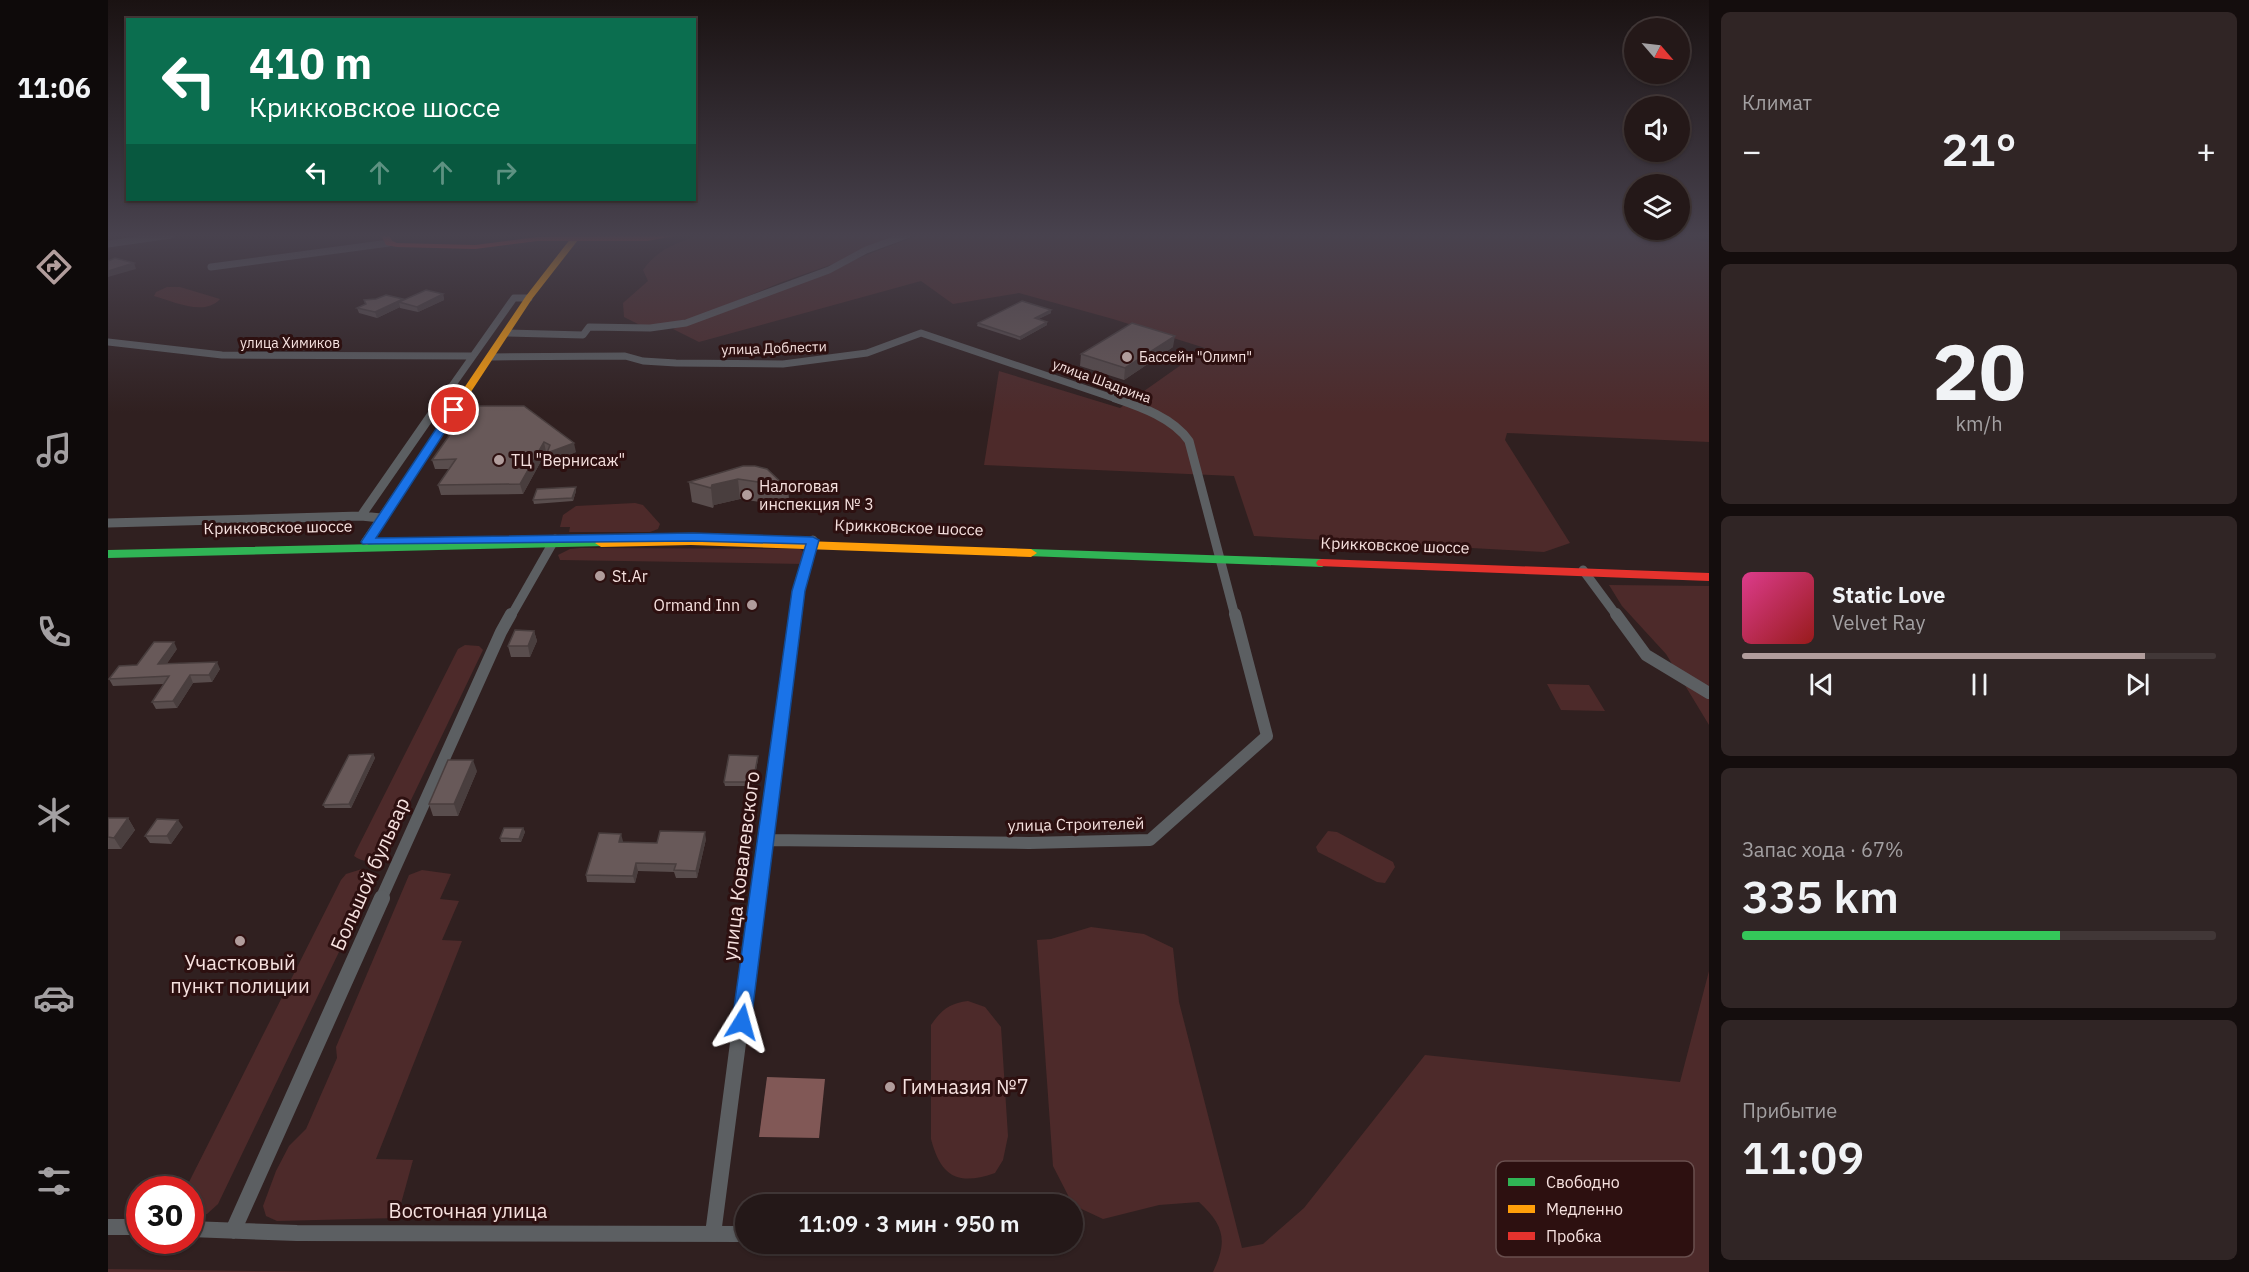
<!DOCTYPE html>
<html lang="ru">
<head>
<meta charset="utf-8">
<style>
	body { margin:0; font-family:"IBM Plex Sans",sans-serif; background:#302525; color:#f1f3f6; height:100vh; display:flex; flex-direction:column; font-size:22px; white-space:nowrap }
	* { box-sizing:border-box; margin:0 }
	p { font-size:20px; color:#a3a0a2 }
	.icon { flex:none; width:33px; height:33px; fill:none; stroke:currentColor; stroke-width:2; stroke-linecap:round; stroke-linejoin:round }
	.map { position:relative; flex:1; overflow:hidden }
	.drawer { display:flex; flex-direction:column; gap:12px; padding:12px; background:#140d0d; width:540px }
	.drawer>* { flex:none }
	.guide { position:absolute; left:18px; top:18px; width:570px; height:183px; border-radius:0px; box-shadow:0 2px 4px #0004,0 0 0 2px #413737; background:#0b6e4f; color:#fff; overflow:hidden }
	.needle { width:39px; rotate:118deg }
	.buttons { position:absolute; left:1516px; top:18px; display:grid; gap:12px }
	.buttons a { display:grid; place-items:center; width:66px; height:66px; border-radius:50%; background:#241818; box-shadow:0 2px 4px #0004,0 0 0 2px #413737; font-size:30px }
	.speed { position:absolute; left:18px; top:1176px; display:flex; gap:12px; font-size:30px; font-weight:700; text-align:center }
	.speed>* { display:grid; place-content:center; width:78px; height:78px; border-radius:50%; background:#241818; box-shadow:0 2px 4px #0004,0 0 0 2px #413737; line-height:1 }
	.speed .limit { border:9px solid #d22; background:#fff; color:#111 }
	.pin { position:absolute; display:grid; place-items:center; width:51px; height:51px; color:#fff; margin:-26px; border:3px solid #fff; border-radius:50%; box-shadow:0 2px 6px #0007 }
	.me { position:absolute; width:66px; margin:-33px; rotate:8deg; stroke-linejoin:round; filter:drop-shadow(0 0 4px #0008) }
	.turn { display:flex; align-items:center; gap:21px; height:126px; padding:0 24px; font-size:27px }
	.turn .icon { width:78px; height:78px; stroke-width:2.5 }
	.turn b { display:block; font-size:42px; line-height:51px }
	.lanes { display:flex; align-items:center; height:57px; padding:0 24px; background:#0003; justify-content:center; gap:30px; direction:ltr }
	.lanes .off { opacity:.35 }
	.big { font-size:45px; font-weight:600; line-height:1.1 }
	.drawer .tile { flex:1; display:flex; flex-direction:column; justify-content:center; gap:9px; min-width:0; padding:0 21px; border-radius:9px; background:#302525 }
	.drawer .dial { align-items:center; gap:0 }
	.dial b { font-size:78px; line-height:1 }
	.song { display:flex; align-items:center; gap:18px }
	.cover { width:72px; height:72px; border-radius:9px; background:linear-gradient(135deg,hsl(330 70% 55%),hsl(0 70% 35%)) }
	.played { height:6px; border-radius:3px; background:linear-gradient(90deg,#b19d9c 85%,#413737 85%) }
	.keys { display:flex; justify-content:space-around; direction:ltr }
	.heat { display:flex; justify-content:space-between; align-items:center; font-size:33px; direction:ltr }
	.charge { height:9px; border-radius:4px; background:linear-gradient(90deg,#34c759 67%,#413737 0) }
	.trip { position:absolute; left:627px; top:1194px; width:348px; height:60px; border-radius:30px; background:#241818; box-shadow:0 2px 4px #0004,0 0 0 2px #413737; font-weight:600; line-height:60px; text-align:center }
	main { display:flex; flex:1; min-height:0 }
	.tabs { display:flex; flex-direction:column; width:108px; justify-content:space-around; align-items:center; background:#0e0a0a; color:#a3a0a2 }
	.tabs .icon { width:42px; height:42px }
	.tabs .active { color:#b19d9c }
	.tabs b { font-size:27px; color:#f1f3f6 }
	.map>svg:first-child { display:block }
	.green { fill:#4d2a2a }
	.water { fill:#815856 }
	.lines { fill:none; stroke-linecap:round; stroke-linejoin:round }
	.street-far3 { stroke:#5c5f62; stroke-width:7 }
	.street-far2 { stroke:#5c5f62; stroke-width:9 }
	.street-far1 { stroke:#5c5f62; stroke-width:12 }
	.street { stroke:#5c5f62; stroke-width:16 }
	.fast { fill:#30b455; fill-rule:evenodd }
	.slow { fill:#ff9f0a; fill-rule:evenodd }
	.jam { fill:#e5322d; fill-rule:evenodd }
	.wall { fill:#594d4d }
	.shaded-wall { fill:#493e3e }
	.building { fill:#685959; stroke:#493e3e; stroke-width:1.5 }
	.route { fill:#1a73e8; stroke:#114b97; stroke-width:1.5 }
	.poi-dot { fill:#b19d9c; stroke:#2d1010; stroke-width:2 }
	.labels { text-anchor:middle; stroke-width:6; stroke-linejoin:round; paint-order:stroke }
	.far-street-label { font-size:14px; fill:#f6e1df; stroke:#2d1010 }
	.far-poi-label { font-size:14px; fill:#f6e1df; stroke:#2d1010; text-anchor:start }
	.poi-label { font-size:16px; fill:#f6e1df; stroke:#2d1010; text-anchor:start }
	.street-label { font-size:16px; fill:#f6e1df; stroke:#2d1010 }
	.near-street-label { font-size:20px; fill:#f6e1df; stroke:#2d1010 }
	.near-poi-label { font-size:20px; fill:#f6e1df; stroke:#2d1010 }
	.key { fill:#2d1010; stroke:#694f4e; stroke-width:1.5 }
	.key-label { font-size:16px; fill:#f6e1df }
</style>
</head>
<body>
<main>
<nav class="tabs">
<b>11:06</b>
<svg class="icon active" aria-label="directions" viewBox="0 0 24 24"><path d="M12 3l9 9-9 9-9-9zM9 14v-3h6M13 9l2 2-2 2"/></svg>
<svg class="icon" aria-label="music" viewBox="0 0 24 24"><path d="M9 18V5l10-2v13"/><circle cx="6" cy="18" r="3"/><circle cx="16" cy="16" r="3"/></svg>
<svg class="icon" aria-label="phone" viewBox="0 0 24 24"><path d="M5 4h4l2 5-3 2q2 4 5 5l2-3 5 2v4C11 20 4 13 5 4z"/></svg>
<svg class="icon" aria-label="climate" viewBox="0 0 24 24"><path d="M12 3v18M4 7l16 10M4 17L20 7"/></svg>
<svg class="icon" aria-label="car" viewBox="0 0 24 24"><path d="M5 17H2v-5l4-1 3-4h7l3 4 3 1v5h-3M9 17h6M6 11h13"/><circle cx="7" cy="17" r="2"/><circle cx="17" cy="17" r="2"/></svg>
<svg class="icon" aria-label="filters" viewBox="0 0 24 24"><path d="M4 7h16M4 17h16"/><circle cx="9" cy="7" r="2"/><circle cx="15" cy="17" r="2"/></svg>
</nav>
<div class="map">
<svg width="1601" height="1272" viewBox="0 0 1601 1272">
	<rect width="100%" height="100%" fill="#302020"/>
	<path class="green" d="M590 235H793L742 258 674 282 587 318 536 327 516 317 515 303 540 281 535 270C549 250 567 244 590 235Z
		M811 235H1558L1601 242V442L1399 433 1397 440 1462 543 1436 552 1146 536 1126 476 876 465 891 371 1012 408 1097 348 1005 319 911 293 845 304 813 281 591 342 565 329Z
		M59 287H72L112 299C96 317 65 301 46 296L48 292Z
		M527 503 535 505 552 524 550 529 542 532H461L462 527H452L455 515 468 506Z
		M473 548 692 549 698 554 696 564 452 560 450 555 462 549Z
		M1501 585 1601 586V725L1558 654 1514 606Z
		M357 645 371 646 375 650 279 850C271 860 257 865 246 856L248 851 350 649Z
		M1439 684 1481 685 1497 711 1453 710Z
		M1220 831 1229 832 1285 862 1287 867 1277 883 1269 882 1210 852 1208 847Z
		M254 869 264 872 266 879 110 1204 99 1214 83 1217 82 1190 78 1189 80 1184 233 880 238 874Z
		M314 870 343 874 332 899 351 901 334 940 354 941 268 1159 305 1160 289 1218 169 1221 158 1216 155 1206 168 1171 181 1146 198 1129 229 1058 228 1047 301 875Z
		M983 927 1036 934 1065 948 1071 1002 1134 1248 1155 1244 1196 1208 1317 1055 1572 1082 1601 971V1272H1105C1120 1241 1116 1225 1091 1202L1051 1205 995 1219 965 1205 945 1166 929 940 943 939Z
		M860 1001 877 1007 893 1027 900 1136 895 1160 887 1173C850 1186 833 1177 823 1139V1025C833 1010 842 1003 860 1001Z
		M0 1269 228 1272H0Z"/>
	<path class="water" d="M659 1077 717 1079 711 1138 651 1137Z"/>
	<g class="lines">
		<path class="street-far3" d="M0 244 63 235
			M103 267 281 243
			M398 333 475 335 481 327 542 328 578 323 721 270 758 250 799 235
			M0 342 114 355 364 356
			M382 357 517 356 535 361 568 363 675 364 759 353 813 333 1011 400
			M334 400 406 298H421"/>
		<path class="street-far2" d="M1007 398C1033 407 1065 418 1081 441L1127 616
			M253 516 335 398
			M0 523 253 516 273 518
			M1475 570 1509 616
			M403 616 447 539
			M687 616 692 579 699 564 705 540"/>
		<path class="street-far1" d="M1508 614 1538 655 1601 693
			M658 840 921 843 1042 840 1159 736 1127 614
			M273 899 393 632 403 614
			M649 899 687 614"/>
		<path class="street" d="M0 1227H32
			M82 1229 189 1233 638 1234
			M125 1231 274 898
			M605 1234 649 898"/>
		<path class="fast" d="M493 539 499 543 497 546 0 558V550Z
			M923 549 1214 559 1220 563 1214 567 919 556 917 553 919 550Z"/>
		<path class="slow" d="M463 238 470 240 424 299 265 541 259 545 255 544 253 541 418 296Z
			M583 537 923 549 929 553 923 557 583 545 493 547 487 543 493 539Z"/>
		<path class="jam" d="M273 235H281L284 241 289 243 367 245 429 237 572 235 539 241H429L367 249 289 247 278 245Z
			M1214 559 1601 573V581L1210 566 1208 563 1210 560Z"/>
	</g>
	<path class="wall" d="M335 294 336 300 310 312 292 308V307L269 318 251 313 249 308 257 304 256 300H296Z
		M943 310V313L930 319 939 325 912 340 869 326 870 323Z
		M1065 347 1016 380 972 366 973 354Z
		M362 406 468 452 441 463 438 452 415 494 333 495 330 485 341 469H327L324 460Z
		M635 466 680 489 682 509 660 510 652 502 632 499 606 505 605 508 584 502 581 482Z
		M468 487V491L465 501 426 504 425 500Z
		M426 631 429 641 422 657H403L400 646Z
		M69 649 59 663 112 669 104 682 85 683 69 708 48 709 44 702 56 684 5 686 1 679 29 665Z
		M265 754 267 758 243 808H217L215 805Z
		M650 756V759L645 786H617L616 782Z
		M369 771 350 816H325L321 804Z
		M0 818H20L27 830 13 849H0Z
		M75 827 63 844 42 843 37 836Z
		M415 828 417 832 413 842H393L392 838Z
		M598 839 589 878H568L566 872 530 871 527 883 479 882 478 875 515 841V842L549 843Z"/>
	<path class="shaded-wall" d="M26 263 28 269 0 277V271Z
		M335 294 336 300 310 312 309 307Z
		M295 299 296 304 291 302 292 307 269 318 267 312Z
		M943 310V313L927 321V318Z
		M939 322V325L912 340V337Z
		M1067 336 1065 347 1016 380 1017 368Z
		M436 442 438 452 415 494 412 484Z
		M466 443 468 452 441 463 439 453Z
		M630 479 632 499 606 505 605 508 603 488 604 485Z
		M468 487V491L465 501 464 498Z
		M426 631 429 641 422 657 420 646Z
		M66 642 69 649 54 671 50 664Z
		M109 662 112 669 104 682 101 675Z
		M82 675 85 683 69 708 65 701Z
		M265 754 267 758 243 808 241 804Z
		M650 756V759L645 786V782Z
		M365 760 369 771 350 816 346 804Z
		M20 818 27 830 13 849 6 838Z
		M70 820 75 827 63 844 59 836Z
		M415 828 417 832 413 842 411 839Z
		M597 832 598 839 589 878 588 871Z
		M513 834 515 841 513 850 511 842Z
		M528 863 530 871 527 883 525 876Z"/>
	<path class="building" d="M7 258 26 263 0 271V261Z
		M318 290 335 294 309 307 291 302Z
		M278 295 295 299 267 312 249 308 258 304 256 300 268 299Z
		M914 301 943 310 927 318 939 322 912 337 870 323Z
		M1024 323 1067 336 1017 368 973 354Z
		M362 406H416L466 443 439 453 442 445 436 442 412 484 330 485 348 459 324 460Z
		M635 466H647L659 469 680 489H658L650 482 630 479 604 485 603 488 581 482Z
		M468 487 464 498 425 500 429 489Z
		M407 630 426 631 420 646H400Z
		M46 642H66L50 664 109 662 101 675H82L65 701 44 702 61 676 1 679 11 666 29 665Z
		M265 754 241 804 215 805 241 755Z
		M621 755 650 756 645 782H616Z
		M340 760H365L346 804H321Z
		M0 818H20L6 838 0 837Z
		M49 819 70 820 59 836H37Z
		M396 828H415L411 839 392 838Z
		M552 831 597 832 588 871 566 870 568 864 528 863 525 876 478 875 491 833 513 834 511 842 549 843Z"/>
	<linearGradient id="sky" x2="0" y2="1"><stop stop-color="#1a1212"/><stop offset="0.57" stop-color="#48424e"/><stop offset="1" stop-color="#48424e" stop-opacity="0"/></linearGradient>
	<rect width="1601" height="413" fill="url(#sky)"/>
	<path class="route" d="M346 407 351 410 268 538 585 533 705 537 711 540 697 591 643 1022 640 1027 634 1030 627 1027 624 1022 684 591 698 544 585 541 255 544 253 542 342 408Z"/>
	<g class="poi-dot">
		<circle cx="1019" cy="357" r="6"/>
		<circle cx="391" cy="460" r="6"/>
		<circle cx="639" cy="495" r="6"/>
		<circle cx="492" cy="576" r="6"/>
		<circle cx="644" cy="605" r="6"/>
		<circle cx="132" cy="941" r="6"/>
		<circle cx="782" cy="1087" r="6"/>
	</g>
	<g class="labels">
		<g class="far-street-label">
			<text x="182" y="348">улица Химиков</text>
			<text transform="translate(666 348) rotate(-2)" y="5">улица Доблести</text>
			<text transform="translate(994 381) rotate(20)" y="5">улица Шадрина</text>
		</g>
		<g class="far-poi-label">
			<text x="1031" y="362">Бассейн "Олимп"</text>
		</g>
		<g class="poi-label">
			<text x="403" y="466">ТЦ "Вернисаж"</text>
			<text x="651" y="492">Налоговая<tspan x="651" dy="18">инспекция № 3</tspan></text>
			<text x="504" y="582">St.Ar</text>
			<text x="632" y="611" text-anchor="end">Ormand Inn</text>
		</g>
		<g class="street-label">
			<text transform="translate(170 527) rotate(-1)" y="6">Крикковское шоссе</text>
			<text transform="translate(801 527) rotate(2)" y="6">Крикковское шоссе</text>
			<text transform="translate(1287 545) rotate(2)" y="6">Крикковское шоссе</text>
			<text transform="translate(968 824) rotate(-1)" y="6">улица Строителей</text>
		</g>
		<g class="near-street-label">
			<text transform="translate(633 866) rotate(-83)" y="7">улица Ковалевского</text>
			<text transform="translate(262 874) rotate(-66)" y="7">Большой бульвар</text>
			<text x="360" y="1218">Восточная улица</text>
		</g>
		<g class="near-poi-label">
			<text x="132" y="970">Участковый<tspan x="132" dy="23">пункт полиции</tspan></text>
			<text x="794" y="1094" text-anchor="start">Гимназия №7</text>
		</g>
	</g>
	<rect x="1388" y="1161" width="198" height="96" rx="9" class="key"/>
	<rect x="1400" y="1178" width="27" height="8" fill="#30b455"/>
	<rect x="1400" y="1205" width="27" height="8" fill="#ff9f0a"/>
	<rect x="1400" y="1232" width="27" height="8" fill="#e5322d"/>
	<g class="key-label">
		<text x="1438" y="1188">Свободно</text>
		<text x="1438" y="1215">Медленно</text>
		<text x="1438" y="1242">Пробка</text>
	</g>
</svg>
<div class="buttons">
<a><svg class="needle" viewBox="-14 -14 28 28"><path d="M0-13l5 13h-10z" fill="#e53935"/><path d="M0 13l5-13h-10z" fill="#a3a0a2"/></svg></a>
<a><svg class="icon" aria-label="sound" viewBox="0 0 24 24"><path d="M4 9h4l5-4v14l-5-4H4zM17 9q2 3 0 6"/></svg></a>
<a><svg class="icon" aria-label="layers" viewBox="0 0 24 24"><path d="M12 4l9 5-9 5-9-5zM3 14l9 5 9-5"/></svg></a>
</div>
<div class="speed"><div class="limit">30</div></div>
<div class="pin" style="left:346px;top:410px;background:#d93025"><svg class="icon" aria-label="arrive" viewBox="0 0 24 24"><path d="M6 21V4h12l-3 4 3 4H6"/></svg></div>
<svg class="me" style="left:634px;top:1022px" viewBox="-20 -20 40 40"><path d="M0-17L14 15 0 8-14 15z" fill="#1a73e8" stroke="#fff" stroke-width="4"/></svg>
<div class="trip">11:09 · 3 мин · 950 m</div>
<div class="guide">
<div class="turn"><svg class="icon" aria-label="left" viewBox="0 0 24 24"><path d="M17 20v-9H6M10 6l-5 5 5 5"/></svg><div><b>410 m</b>Крикковское шоссе</div></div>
<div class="lanes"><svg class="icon" aria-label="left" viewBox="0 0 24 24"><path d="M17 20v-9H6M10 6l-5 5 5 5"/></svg><svg class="icon off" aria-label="ahead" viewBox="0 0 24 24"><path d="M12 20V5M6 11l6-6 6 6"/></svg><svg class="icon off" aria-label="ahead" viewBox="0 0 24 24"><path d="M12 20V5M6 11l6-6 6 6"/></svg><svg class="icon off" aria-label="right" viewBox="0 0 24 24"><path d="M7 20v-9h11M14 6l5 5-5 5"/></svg></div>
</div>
</div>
<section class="drawer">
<div class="tile"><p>Климат</p>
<div class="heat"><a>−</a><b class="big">21°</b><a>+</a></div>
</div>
<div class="tile dial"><b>20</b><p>km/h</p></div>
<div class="tile">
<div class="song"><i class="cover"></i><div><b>Static Love</b><p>Velvet Ray</p></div></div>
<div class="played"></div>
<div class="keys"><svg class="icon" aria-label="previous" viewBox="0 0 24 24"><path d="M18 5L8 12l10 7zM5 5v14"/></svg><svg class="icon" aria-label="pause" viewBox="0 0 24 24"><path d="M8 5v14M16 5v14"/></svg><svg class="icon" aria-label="next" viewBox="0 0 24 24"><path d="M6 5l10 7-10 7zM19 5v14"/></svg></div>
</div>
<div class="tile"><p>Запас хода · 67%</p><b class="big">335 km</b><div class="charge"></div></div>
<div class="tile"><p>Прибытие</p><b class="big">11:09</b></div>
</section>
</main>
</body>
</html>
